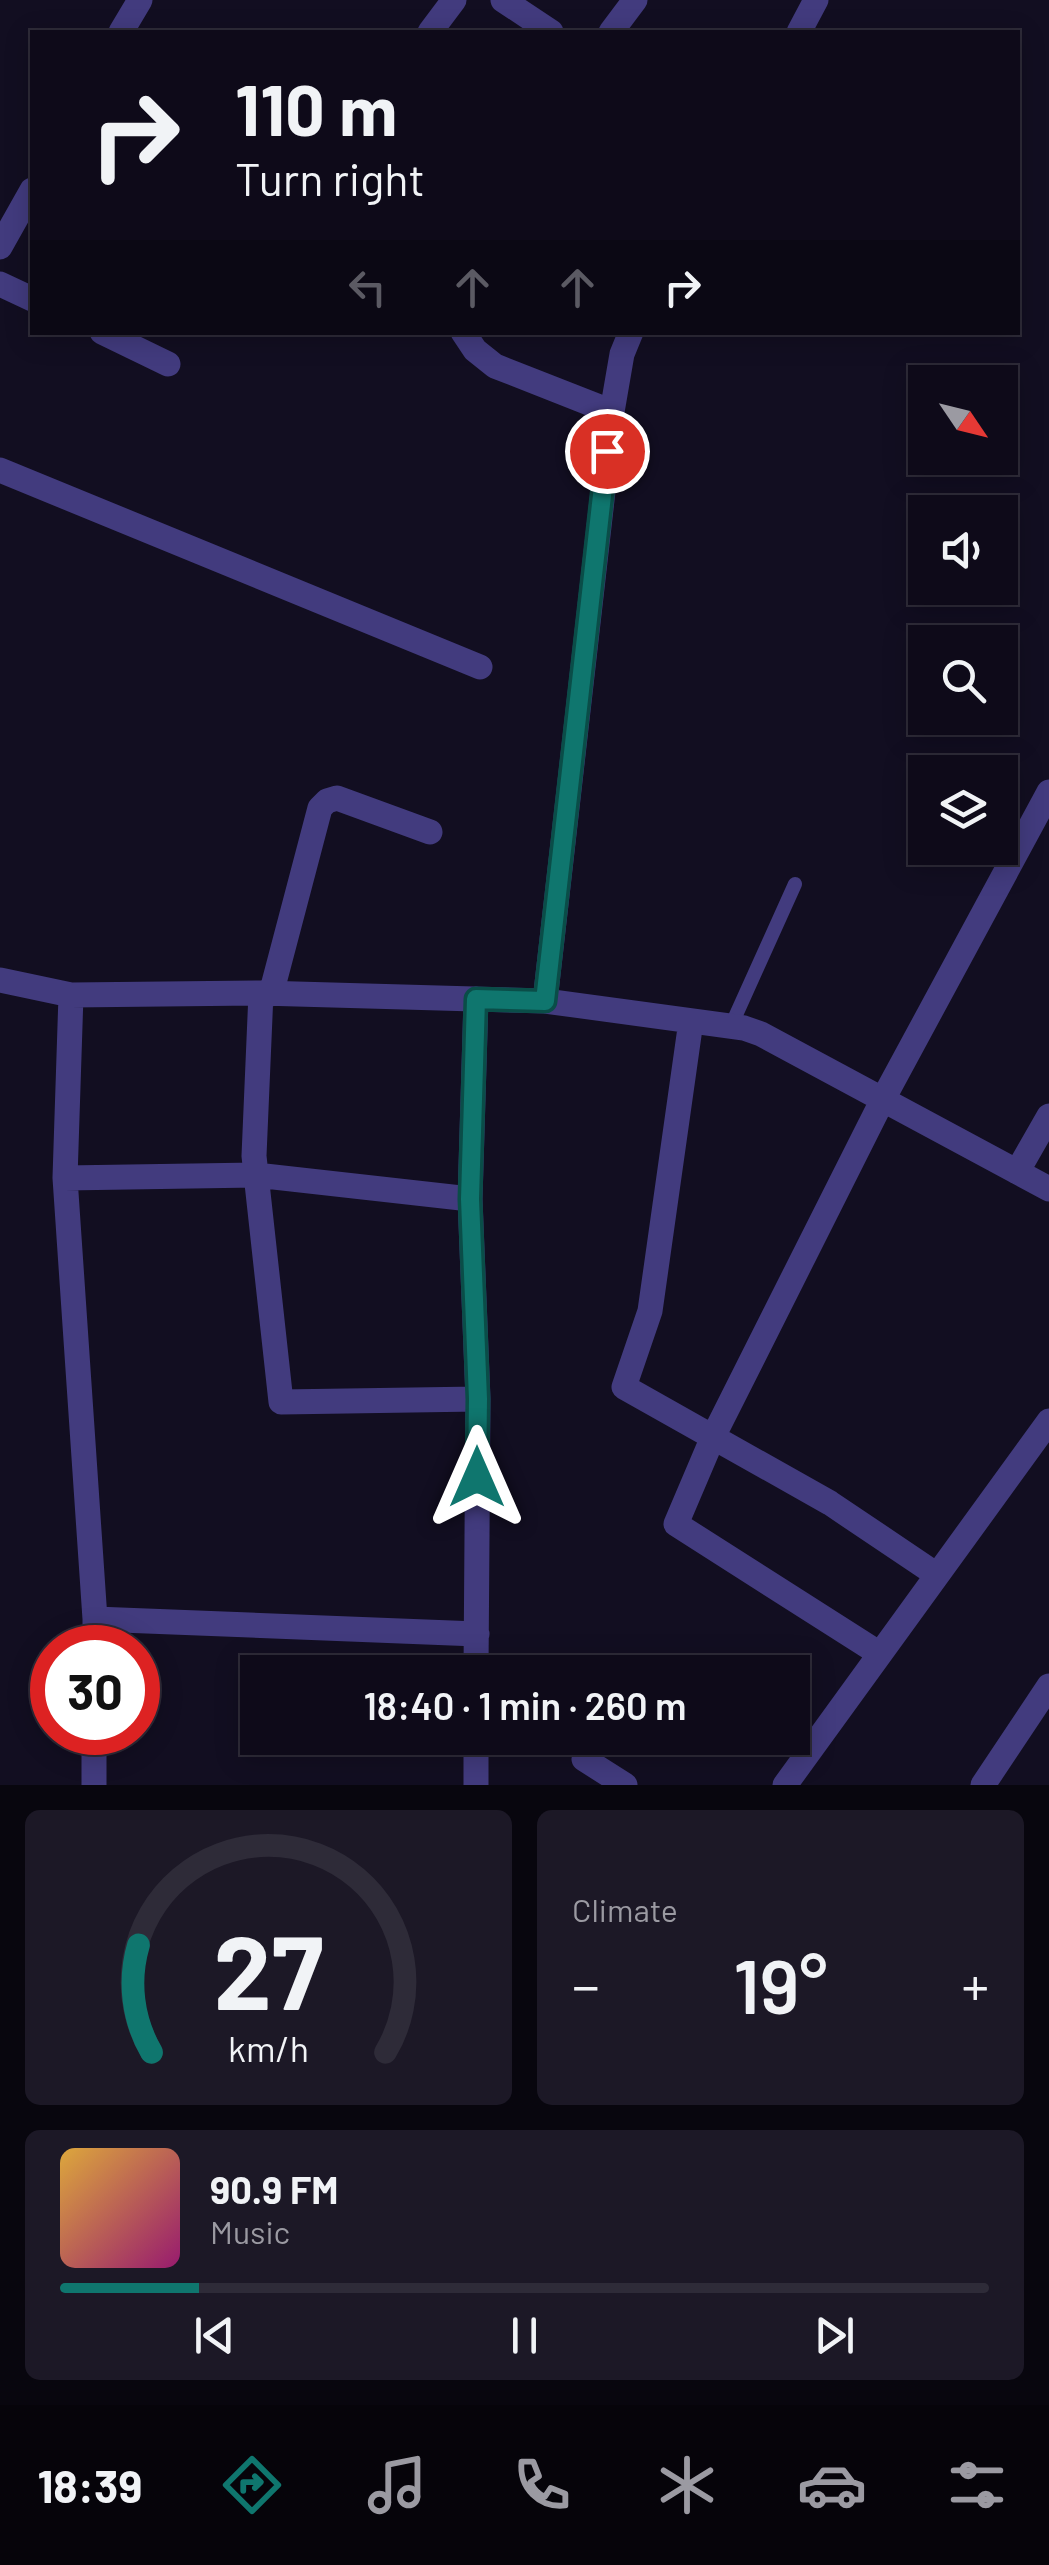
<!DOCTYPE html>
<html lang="en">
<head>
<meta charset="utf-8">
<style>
	body { margin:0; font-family:Barlow,sans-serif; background:#1c1826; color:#f1f3f6; height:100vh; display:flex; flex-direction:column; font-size:38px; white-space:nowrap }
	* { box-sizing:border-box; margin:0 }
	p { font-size:32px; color:#9b9aa2 }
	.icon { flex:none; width:55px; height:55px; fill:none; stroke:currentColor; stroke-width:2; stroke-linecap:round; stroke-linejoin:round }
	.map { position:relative; height:1785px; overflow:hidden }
	.side { display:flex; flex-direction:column; gap:25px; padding:25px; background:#08060e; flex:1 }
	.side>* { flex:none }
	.banner { position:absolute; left:30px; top:30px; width:990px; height:305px; border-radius:0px; box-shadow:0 5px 25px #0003,0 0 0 2px #2e2b38; background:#0e0a19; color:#f1f3f6; overflow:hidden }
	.needle { width:65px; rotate:125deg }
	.tools { position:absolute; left:908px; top:365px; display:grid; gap:20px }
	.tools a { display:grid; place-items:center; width:110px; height:110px; border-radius:0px; background:#0e0a19; box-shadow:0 5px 25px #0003,0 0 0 2px #2e2b38; font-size:50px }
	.speed { position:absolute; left:30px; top:1625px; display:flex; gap:20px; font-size:50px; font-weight:700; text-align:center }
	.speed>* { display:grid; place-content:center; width:130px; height:130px; border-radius:50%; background:#0e0a19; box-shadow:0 5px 25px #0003,0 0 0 2px #2e2b38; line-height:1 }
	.speed .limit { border:15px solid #d22; background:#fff; color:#111 }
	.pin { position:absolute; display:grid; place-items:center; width:85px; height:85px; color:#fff; margin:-42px; border:5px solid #fff; border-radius:50%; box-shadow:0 2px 10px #0007 }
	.me { position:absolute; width:110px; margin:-55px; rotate:0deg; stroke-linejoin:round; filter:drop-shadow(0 0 8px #0008) }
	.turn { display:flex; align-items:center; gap:35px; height:210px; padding:0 40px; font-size:45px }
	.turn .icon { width:130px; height:130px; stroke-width:2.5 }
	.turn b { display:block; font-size:70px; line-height:85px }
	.lanes { display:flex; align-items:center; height:95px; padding:0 40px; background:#0003; justify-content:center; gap:50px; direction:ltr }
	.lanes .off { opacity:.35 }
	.big { font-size:75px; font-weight:600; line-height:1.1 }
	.side .widget { flex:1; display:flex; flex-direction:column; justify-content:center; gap:15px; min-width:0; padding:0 35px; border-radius:15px; background:#1c1826 }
	.side .dial { align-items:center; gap:0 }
	.dial svg { height:260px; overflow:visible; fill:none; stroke:#2e2b38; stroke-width:7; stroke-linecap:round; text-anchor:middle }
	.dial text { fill:#f1f3f6; stroke:none }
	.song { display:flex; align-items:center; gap:30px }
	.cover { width:120px; height:120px; border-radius:15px; background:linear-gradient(135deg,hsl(40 70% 55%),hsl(320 70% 35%)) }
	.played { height:10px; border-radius:5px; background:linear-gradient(90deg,#0f766e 15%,#2e2b38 15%) }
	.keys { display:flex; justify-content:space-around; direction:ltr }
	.heat { display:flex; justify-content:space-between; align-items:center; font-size:55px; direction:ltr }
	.side .tiles { flex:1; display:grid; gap:25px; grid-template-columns:1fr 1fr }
	.widget:last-child { grid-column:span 2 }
	.trip { position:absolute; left:240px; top:1655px; width:570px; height:100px; border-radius:0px; background:#0e0a19; box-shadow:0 5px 25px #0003,0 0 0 2px #2e2b38; font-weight:600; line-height:100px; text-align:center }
	.tab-bar { display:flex; height:160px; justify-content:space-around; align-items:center; background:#06040a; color:#9b9aa2 }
	.tab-bar .icon { width:70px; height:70px }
	.tab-bar .active { color:#0f766e }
	.tab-bar b { font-size:45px; color:#f1f3f6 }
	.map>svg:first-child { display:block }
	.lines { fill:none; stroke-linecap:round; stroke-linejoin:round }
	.service { stroke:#423b7e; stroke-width:14 }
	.minor { stroke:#423b7e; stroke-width:25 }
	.route-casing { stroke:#0a4d48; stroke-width:25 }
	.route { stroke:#0f766e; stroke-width:18 }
</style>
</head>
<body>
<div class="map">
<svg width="1049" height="1785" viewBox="0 0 1049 1785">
	<rect width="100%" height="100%" fill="#120e21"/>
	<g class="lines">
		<path class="service" d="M731 1026 795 884"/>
		<path class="minor" d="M503 0 551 32
			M121 32 140 0
			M430 32 454 0
			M611 32 635 0
			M799 32 816 0
			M0 247 32 190
			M0 284 32 299
			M102 332 168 364
			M463 332 475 350 495 366 612 412
			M0 470 480 667
			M0 980 71 995 261 993 545 1001 744 1028 761 1034 1049 1189
			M261 993 254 1156 281 1402 478 1399 470 1199 476 999
			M271 994 320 808 327 801 337 798 430 832
			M71 995 65 1178 95 1619V1648
			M545 1001 612 412 622 354 631 332
			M691 1021 650 1311 624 1387 830 1503 937 1575
			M1017 1172 1049 1116
			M65 1178 256 1175 470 1199
			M95 1619 477 1634
			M880 1654 676 1524 713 1437 882 1101 1049 792
			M476 1672 478 1399
			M584 1759 625 1785
			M94 1785V1732
			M476 1785V1738
			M785 1785 1049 1421
			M983 1785 1049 1686"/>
	</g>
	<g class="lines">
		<g class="route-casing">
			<path id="route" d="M477 1477 478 1399 470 1199 476 999 545 1001 607 451"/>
		</g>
		<use href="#route" class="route"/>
	</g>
</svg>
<div class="tools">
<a><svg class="needle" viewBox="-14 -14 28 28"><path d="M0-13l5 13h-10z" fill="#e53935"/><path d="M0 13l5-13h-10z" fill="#9b9aa2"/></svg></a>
<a><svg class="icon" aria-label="sound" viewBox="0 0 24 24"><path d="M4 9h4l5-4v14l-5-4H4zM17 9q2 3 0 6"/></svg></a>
<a><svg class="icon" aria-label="search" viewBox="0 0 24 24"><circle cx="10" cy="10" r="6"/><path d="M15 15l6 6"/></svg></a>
<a><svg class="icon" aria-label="layers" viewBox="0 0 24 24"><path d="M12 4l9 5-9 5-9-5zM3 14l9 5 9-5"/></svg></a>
</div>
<div class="speed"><div class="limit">30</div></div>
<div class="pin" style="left:607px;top:451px;background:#d93025"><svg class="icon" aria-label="arrive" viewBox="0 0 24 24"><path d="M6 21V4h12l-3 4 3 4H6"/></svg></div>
<svg class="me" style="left:477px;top:1477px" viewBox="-20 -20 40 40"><path d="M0-17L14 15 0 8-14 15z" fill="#0f766e" stroke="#fff" stroke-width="4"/></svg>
<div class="trip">18:40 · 1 min · 260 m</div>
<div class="banner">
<div class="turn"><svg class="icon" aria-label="right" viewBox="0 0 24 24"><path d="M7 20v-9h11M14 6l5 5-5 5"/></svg><div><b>110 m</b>Turn right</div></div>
<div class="lanes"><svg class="icon off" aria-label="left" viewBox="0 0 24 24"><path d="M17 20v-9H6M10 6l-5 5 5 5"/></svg><svg class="icon off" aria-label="ahead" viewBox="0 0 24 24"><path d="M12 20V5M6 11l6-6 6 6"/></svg><svg class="icon off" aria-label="ahead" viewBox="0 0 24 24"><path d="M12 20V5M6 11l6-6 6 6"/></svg><svg class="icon" aria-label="right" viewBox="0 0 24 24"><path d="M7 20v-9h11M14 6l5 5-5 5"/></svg></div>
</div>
</div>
<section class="side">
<div class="tiles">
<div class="widget dial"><svg viewBox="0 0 100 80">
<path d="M14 69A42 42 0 1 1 86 69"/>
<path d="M14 69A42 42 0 0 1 10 36" stroke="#0f766e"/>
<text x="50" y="56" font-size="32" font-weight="700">27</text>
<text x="50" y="72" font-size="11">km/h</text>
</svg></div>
<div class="widget"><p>Climate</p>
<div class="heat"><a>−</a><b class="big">19°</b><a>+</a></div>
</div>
<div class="widget">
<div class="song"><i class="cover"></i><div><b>90.9 FM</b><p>Music</p></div></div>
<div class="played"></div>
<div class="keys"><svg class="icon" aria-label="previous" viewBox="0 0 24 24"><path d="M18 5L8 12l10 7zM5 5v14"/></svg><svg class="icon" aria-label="pause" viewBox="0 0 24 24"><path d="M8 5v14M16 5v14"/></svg><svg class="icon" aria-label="next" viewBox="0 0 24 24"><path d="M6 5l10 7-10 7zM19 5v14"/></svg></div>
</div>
</div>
</section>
<nav class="tab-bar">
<b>18:39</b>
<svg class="icon active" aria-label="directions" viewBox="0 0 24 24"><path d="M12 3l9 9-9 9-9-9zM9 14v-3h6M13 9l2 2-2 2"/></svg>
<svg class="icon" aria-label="music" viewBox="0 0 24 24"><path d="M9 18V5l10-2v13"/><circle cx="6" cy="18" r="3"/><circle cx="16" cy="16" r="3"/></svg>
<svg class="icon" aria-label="phone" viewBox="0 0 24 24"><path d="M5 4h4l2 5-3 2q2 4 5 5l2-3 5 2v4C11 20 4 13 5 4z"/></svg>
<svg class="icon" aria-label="climate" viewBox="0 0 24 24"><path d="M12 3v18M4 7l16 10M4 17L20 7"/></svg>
<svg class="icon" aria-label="car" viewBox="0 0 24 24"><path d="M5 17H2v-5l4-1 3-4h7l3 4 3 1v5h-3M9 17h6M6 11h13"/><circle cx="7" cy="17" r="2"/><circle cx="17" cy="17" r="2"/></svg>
<svg class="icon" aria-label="filters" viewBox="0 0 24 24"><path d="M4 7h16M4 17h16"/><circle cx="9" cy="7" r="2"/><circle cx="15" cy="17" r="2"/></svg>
</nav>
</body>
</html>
